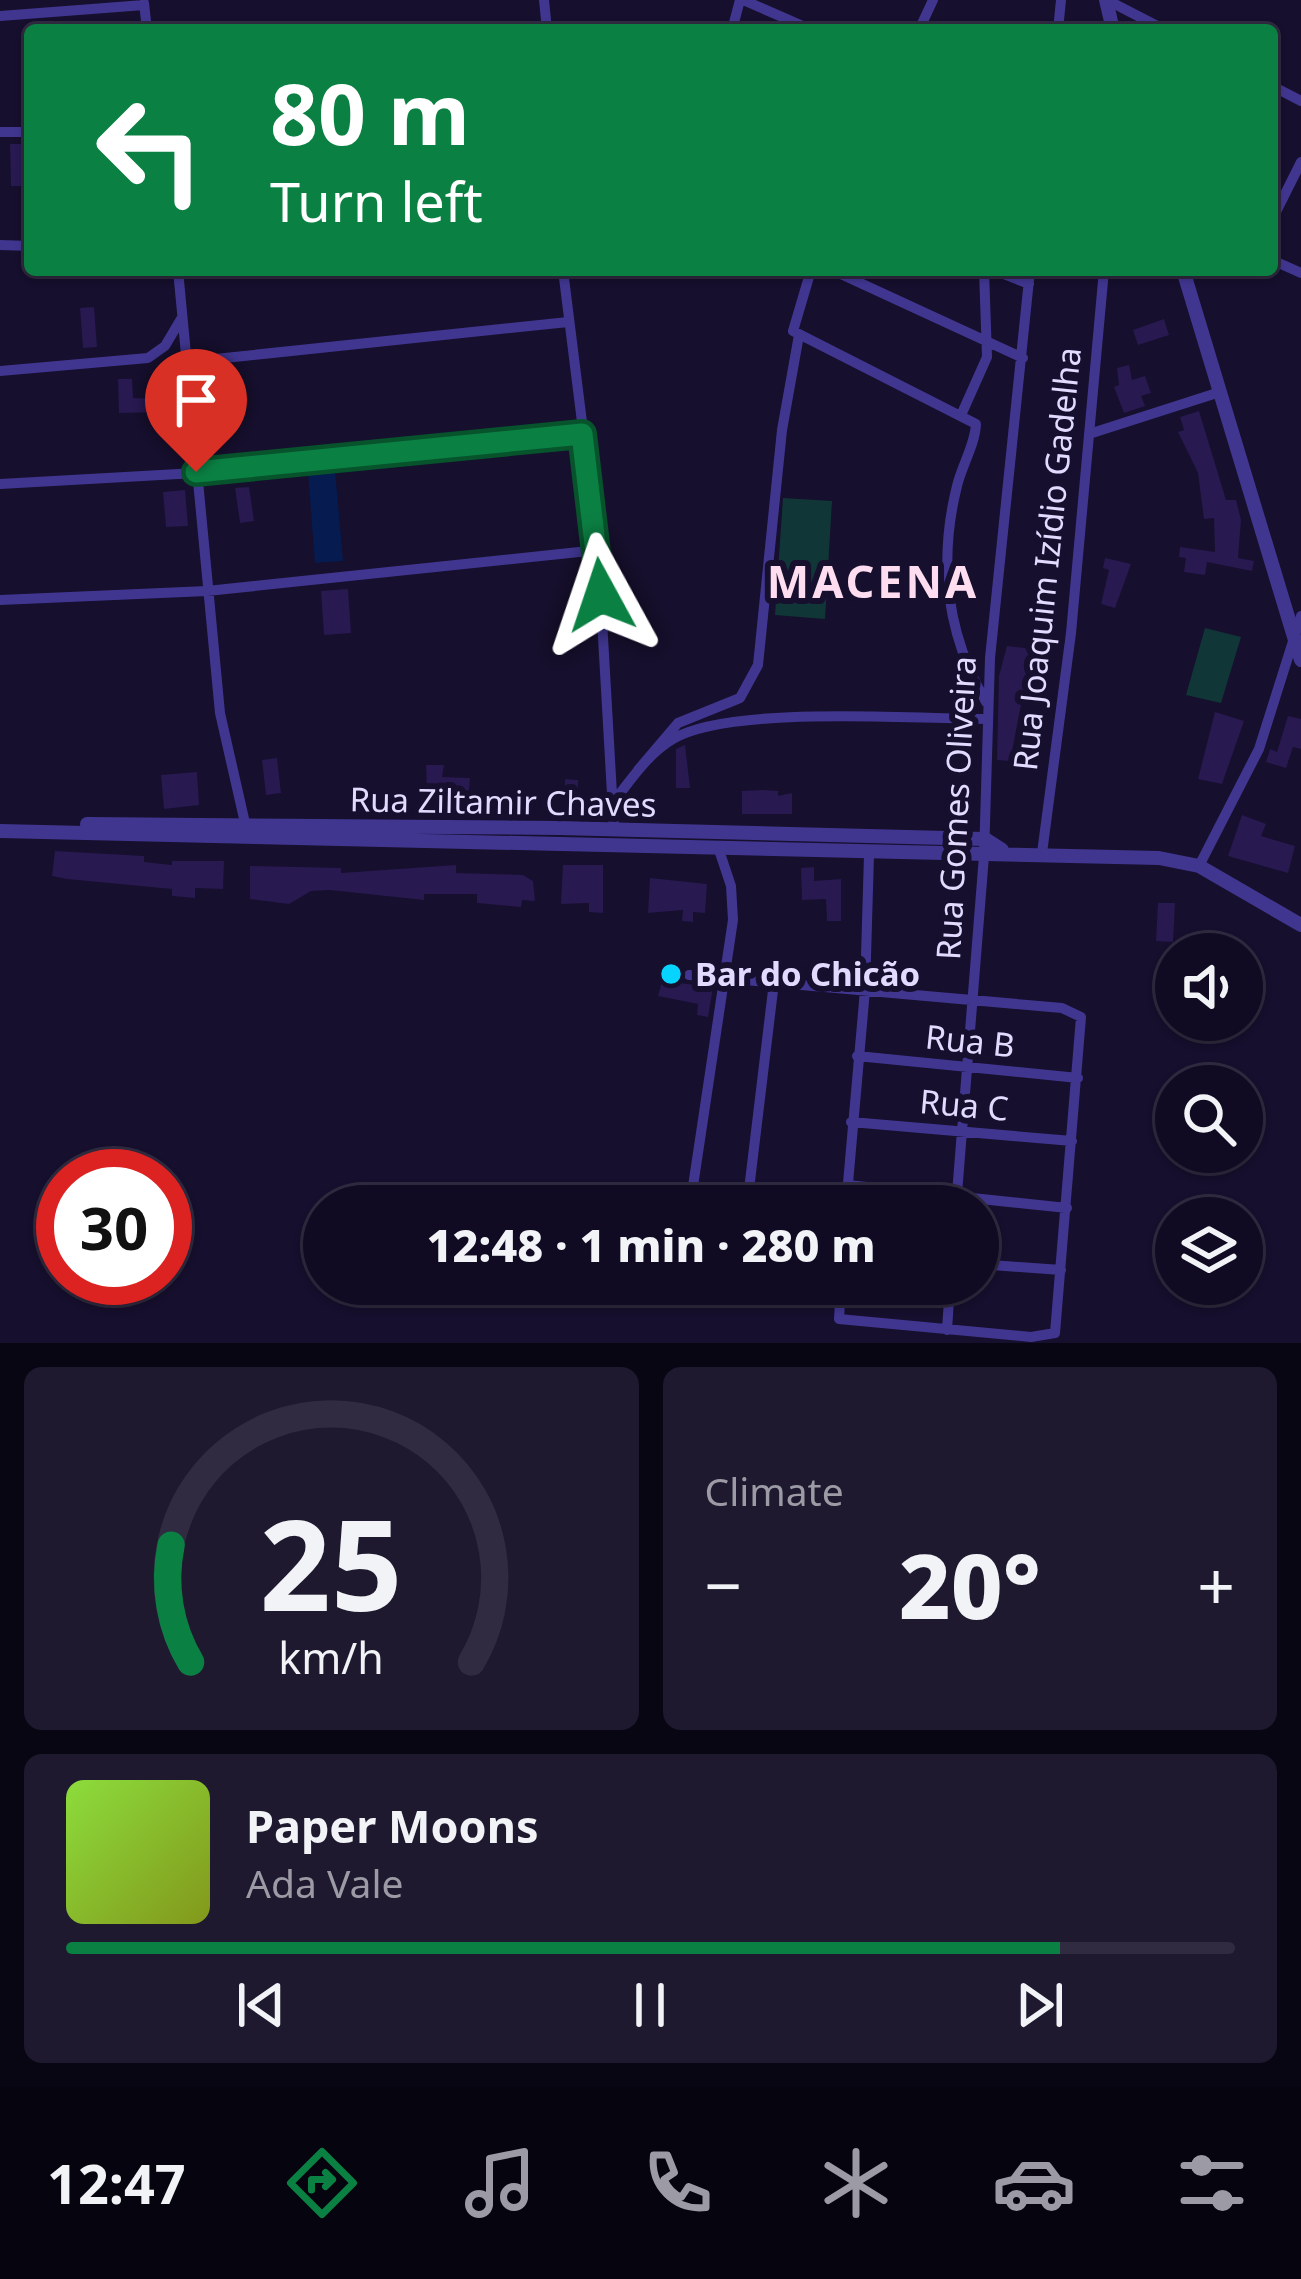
<!DOCTYPE html>
<html lang="en">
<head>
<meta charset="utf-8">
<style>
	body { margin:0; font-family:"Noto Sans",sans-serif; background:#1e192f; color:#f1f3f6; height:100vh; display:flex; flex-direction:column; font-size:45px; white-space:nowrap }
	* { box-sizing:border-box; margin:0 }
	p { font-size:39px; color:#9c9ba5 }
	.icon { flex:none; width:66px; height:66px; fill:none; stroke:currentColor; stroke-width:2; stroke-linecap:round; stroke-linejoin:round }
	.map { position:relative; height:1343px; overflow:hidden }
	.drawer { display:flex; flex-direction:column; gap:24px; padding:24px; background:#090613; flex:1 }
	.drawer>* { flex:none }
	.guide { position:absolute; left:24px; top:24px; width:1254px; height:252px; border-radius:12px; box-shadow:0 3px 9px #0004,0 0 0 3px #302b40; background:#0b8043; color:#fff; overflow:hidden }
	.buttons { position:absolute; left:1155px; top:933px; display:grid; gap:24px }
	.buttons a { display:grid; place-items:center; width:108px; height:108px; border-radius:50%; background:#100b22; box-shadow:0 3px 9px #0004,0 0 0 3px #302b40; font-size:60px }
	.speed { position:absolute; left:36px; top:1149px; display:flex; gap:24px; font-size:60px; font-weight:700; text-align:center }
	.speed>* { display:grid; place-content:center; width:156px; height:156px; border-radius:50%; background:#100b22; box-shadow:0 3px 9px #0004,0 0 0 3px #302b40; line-height:1 }
	.speed .limit { border:18px solid #d22; background:#fff; color:#111 }
	.pin { position:absolute; display:grid; place-items:center; width:102px; height:102px; color:#fff; margin:-123px -51px; border-radius:50% 50% 50% 0; rotate:-45deg; box-shadow:0 0 12px #0007 }
	.pin .icon { rotate:45deg }
	.me { position:absolute; width:132px; margin:-66px; rotate:355deg; stroke-linejoin:round; filter:drop-shadow(0 0 9px #0008) }
	.turn { display:flex; align-items:center; gap:42px; height:252px; padding:0 48px; font-size:54px }
	.turn .icon { width:156px; height:156px; stroke-width:2.5 }
	.turn b { display:block; font-size:84px; line-height:102px }
	.big { font-size:90px; font-weight:800; line-height:1.1 }
	.drawer .widget { flex:1; display:flex; flex-direction:column; justify-content:center; gap:18px; min-width:0; padding:0 42px; border-radius:18px; background:#1e192f }
	.drawer .dial { align-items:center; gap:0 }
	.dial svg { height:312px; overflow:visible; fill:none; stroke:#302b40; stroke-width:7; stroke-linecap:round; text-anchor:middle }
	.dial text { fill:#f1f3f6; stroke:none }
	.song { display:flex; align-items:center; gap:36px }
	.cover { width:144px; height:144px; border-radius:18px; background:linear-gradient(135deg,hsl(90 70% 55%),hsl(70 70% 35%)) }
	.played { height:12px; border-radius:6px; background:linear-gradient(90deg,#0b8043 85%,#302b40 85%) }
	.keys { display:flex; justify-content:space-around; direction:ltr }
	.heat { display:flex; justify-content:space-between; align-items:center; font-size:66px; direction:ltr }
	.drawer .tiles { flex:1; display:grid; gap:24px; grid-template-columns:1fr 1fr }
	.widget:last-child { grid-column:span 2 }
	.trip { position:absolute; left:303px; top:1185px; width:696px; height:120px; border-radius:60px; background:#100b22; box-shadow:0 3px 9px #0004,0 0 0 3px #302b40; font-weight:800; line-height:120px; text-align:center }
	.menu { display:flex; height:192px; justify-content:space-around; align-items:center; background:#06040e; color:#9c9ba5 }
	.menu .icon { width:84px; height:84px }
	.menu .selected { color:#0b8043 }
	.menu b { font-size:54px; color:#f1f3f6 }
	.map>svg:first-child { display:block }
	.green { fill:#113638 }
	.water { fill:#061b4f }
	.building { fill:#281950 }
	.lines { fill:none; stroke-linecap:round; stroke-linejoin:round }
	.minor { stroke:#403690; stroke-width:10 }
	.tertiary { stroke:#403690; stroke-width:14 }
	.route-casing { stroke:#07532c; stroke-width:30 }
	.route { stroke:#0b8043; stroke-width:21 }
	.poi-dot { fill:#07d3ff; stroke:#160f2d; stroke-width:4.5 }
	.labels { text-anchor:middle; stroke-width:12; stroke-linejoin:round; paint-order:stroke }
	.street-label { font-size:33px; fill:#e2dbff; stroke:#160f2d }
	.poi-label { font-size:33px; font-weight:bold; fill:#e2dbff; stroke:#160f2d; text-anchor:start }
	.district-label { font-size:45px; font-weight:bold; letter-spacing:3px; fill:#ffddf0; stroke:#160f2d }
</style>
</head>
<body>
<div class="map">
<svg width="1301" height="1343" viewBox="0 0 1301 1343">
	<rect width="100%" height="100%" fill="#160f2d"/>
	<path class="green" d="M783 498 832 501 825 619 775 615Z
		M1205 628 1241 637 1221 703 1186 695Z"/>
	<path class="water" d="M335 470 343 561 315 563 308 472Z"/>
	<path class="building" d="M10 144H25L26 186H11Z
		M94 307 97 347 83 348 80 308Z
		M1164 319 1169 335 1138 345 1133 330Z
		M1129 365 1132 380 1145 376 1151 393 1141 396 1145 406 1124 413 1114 387 1119 385 1117 368Z
		M118 379H132L133 398 162 399 163 412 119 413Z
		M1199 411 1226 500H1236L1241 520 1238 558 1254 561 1252 571 1207 562 1205 575 1184 572 1186 558 1179 557 1180 547 1215 552 1214 518 1204 519 1198 473 1178 432 1184 430 1180 417Z
		M249 487 254 521 240 523 235 488Z
		M185 490 188 526 166 527 163 492Z
		M1105 558 1131 564 1115 608 1101 604 1109 570 1103 568Z
		M348 589 351 633 324 635 321 591Z
		M1007 646 1032 649 1010 761 997 760 999 676Z
		M1215 712 1244 721 1222 784 1198 779Z
		M1288 716 1301 719V749L1293 747 1286 768 1266 762 1270 749 1277 752Z
		M685 745 690 788H676V749Z
		M277 758 281 793 266 795 262 760Z
		M426 765H444L442 777 470 778 467 816 428 814Z
		M197 772 199 805 164 809 161 775Z
		M565 779 578 780V817H564Z
		M763 790 778 791V796L792 793V814H742V791Z
		M1242 815 1266 824 1261 836 1295 846 1288 873 1228 856Z
		M55 851 144 856V862L172 865V861H224L223 889 195 888V898L172 896V889L67 879 52 876Z
		M456 865V873L523 875 533 881 535 901 522 900 521 907 477 903V894H424V900L330 890 311 891 289 904 250 899V866L341 868V873Z
		M563 865H603V913L589 912V903L561 904Z
		M814 867V881L841 879V921H827L826 899 802 900 801 868Z
		M650 878 707 884 705 913 693 912V922L682 921 683 910 648 913Z
		M1158 903H1175L1173 942 1156 941Z
		M662 981 713 987 708 1017 697 1015 698 1004 658 996Z"/>
	<g class="lines">
		<path class="minor" d="M544 0 547 30
			M743 0 812 30
			M1107 0 1165 30
			M144 3 147 30
			M0 16 144 5
			M732 30 740 0
			M919 30 933 0
			M1058 30 1061 0
			M1272 86 1301 101
			M0 132H30
			M1272 220 1301 162
			M0 245 30 246
			M1272 260 1301 273
			M178 270 220 713 245 823
			M563 270 598 550 614 829
			M811 270 793 331 976 424C975 445 962 465 957 486 938 562 947 635 986 702
			M832 270 1023 358
			M994 270 1029 284
			M186 362 568 322
			M0 371 148 358 165 346 181 319
			M962 413 987 357 984 270
			M1089 434 1220 392
			M0 484 196 473 582 434
			M0 600 207 591 598 550
			M638 770 678 723 740 698 758 665 782 430 799 335
			M615 800C632 778 649 753 673 739 730 705 917 719 988 719
			M1042 853 1071 633 1104 270
			M1199 866 1259 749 1301 616
			M689 975 1062 1008 1081 1017 1055 1333 1031 1337 839 1319 841 1284
			M857 1056 1078 1078
			M851 1122 1072 1141
			M848 1185 1067 1208
			M690 1206 733 920 731 886 719 850
			M747 1206 774 982
			M846 1206 865 990 869 855
			M956 1206 984 856 990 658 1030 270
			M978 1264 1061 1270
			M681 1297 682 1284
			M947 1330 950 1284"/>
		<path class="tertiary" d="M1106 0 1113 30
			M1183 270 1301 660
			M87 824 559 828 985 839 1002 850
			M0 831 1159 858 1199 866 1301 925"/>
	</g>
	<g class="lines">
		<g class="route-casing">
			<path id="route" d="M196 472 582 434 601 595"/>
		</g>
		<use href="#route" class="route"/>
	</g>
	<circle class="poi-dot" cx="671" cy="974" r="12"/>
	<g class="labels">
		<g class="street-label">
			<text transform="translate(1047 559) rotate(-84)" y="12">Rua Joaquim Izídio Gadelha</text>
			<text transform="translate(503 802) rotate(1)" y="12">Rua Ziltamir Chaves</text>
			<text transform="translate(956 808) rotate(-87)" y="12">Rua Gomes Oliveira</text>
			<text transform="translate(970 1041) rotate(6)" y="12">Rua B</text>
			<text transform="translate(964 1105) rotate(5)" y="12">Rua C</text>
		</g>
		<g class="poi-label">
			<text x="695" y="986">Bar do Chicão</text>
		</g>
		<g class="district-label">
			<text x="873" y="598">MACENA</text>
		</g>
	</g>
</svg>
<div class="buttons">
<a><svg class="icon" aria-label="sound" viewBox="0 0 24 24"><path d="M4 9h4l5-4v14l-5-4H4zM17 9q2 3 0 6"/></svg></a>
<a><svg class="icon" aria-label="search" viewBox="0 0 24 24"><circle cx="10" cy="10" r="6"/><path d="M15 15l6 6"/></svg></a>
<a><svg class="icon" aria-label="layers" viewBox="0 0 24 24"><path d="M12 4l9 5-9 5-9-5zM3 14l9 5 9-5"/></svg></a>
</div>
<div class="speed"><div class="limit">30</div></div>
<div class="pin" style="left:196px;top:472px;background:#d93025"><svg class="icon" aria-label="arrive" viewBox="0 0 24 24"><path d="M6 21V4h12l-3 4 3 4H6"/></svg></div>
<svg class="me" style="left:601px;top:595px" viewBox="-20 -20 40 40"><path d="M0-17L14 15 0 8-14 15z" fill="#0b8043" stroke="#fff" stroke-width="4"/></svg>
<div class="trip">12:48 · 1 min · 280 m</div>
<div class="guide">
<div class="turn"><svg class="icon" aria-label="left" viewBox="0 0 24 24"><path d="M17 20v-9H6M10 6l-5 5 5 5"/></svg><div><b>80 m</b>Turn left</div></div>
</div>
</div>
<section class="drawer">
<div class="tiles">
<div class="widget dial"><svg viewBox="0 0 100 80">
<path d="M14 69A42 42 0 1 1 86 69"/>
<path d="M14 69A42 42 0 0 1 9 39" stroke="#0b8043"/>
<text x="50" y="56" font-size="32" font-weight="700">25</text>
<text x="50" y="72" font-size="11">km/h</text>
</svg></div>
<div class="widget"><p>Climate</p>
<div class="heat"><a>−</a><b class="big">20°</b><a>+</a></div>
</div>
<div class="widget">
<div class="song"><i class="cover"></i><div><b>Paper Moons</b><p>Ada Vale</p></div></div>
<div class="played"></div>
<div class="keys"><svg class="icon" aria-label="previous" viewBox="0 0 24 24"><path d="M18 5L8 12l10 7zM5 5v14"/></svg><svg class="icon" aria-label="pause" viewBox="0 0 24 24"><path d="M8 5v14M16 5v14"/></svg><svg class="icon" aria-label="next" viewBox="0 0 24 24"><path d="M6 5l10 7-10 7zM19 5v14"/></svg></div>
</div>
</div>
</section>
<nav class="menu">
<b>12:47</b>
<svg class="icon selected" aria-label="directions" viewBox="0 0 24 24"><path d="M12 3l9 9-9 9-9-9zM9 14v-3h6M13 9l2 2-2 2"/></svg>
<svg class="icon" aria-label="music" viewBox="0 0 24 24"><path d="M9 18V5l10-2v13"/><circle cx="6" cy="18" r="3"/><circle cx="16" cy="16" r="3"/></svg>
<svg class="icon" aria-label="phone" viewBox="0 0 24 24"><path d="M5 4h4l2 5-3 2q2 4 5 5l2-3 5 2v4C11 20 4 13 5 4z"/></svg>
<svg class="icon" aria-label="climate" viewBox="0 0 24 24"><path d="M12 3v18M4 7l16 10M4 17L20 7"/></svg>
<svg class="icon" aria-label="car" viewBox="0 0 24 24"><path d="M5 17H2v-5l4-1 3-4h7l3 4 3 1v5h-3M9 17h6M6 11h13"/><circle cx="7" cy="17" r="2"/><circle cx="17" cy="17" r="2"/></svg>
<svg class="icon" aria-label="filters" viewBox="0 0 24 24"><path d="M4 7h16M4 17h16"/><circle cx="9" cy="7" r="2"/><circle cx="15" cy="17" r="2"/></svg>
</nav>
</body>
</html>
